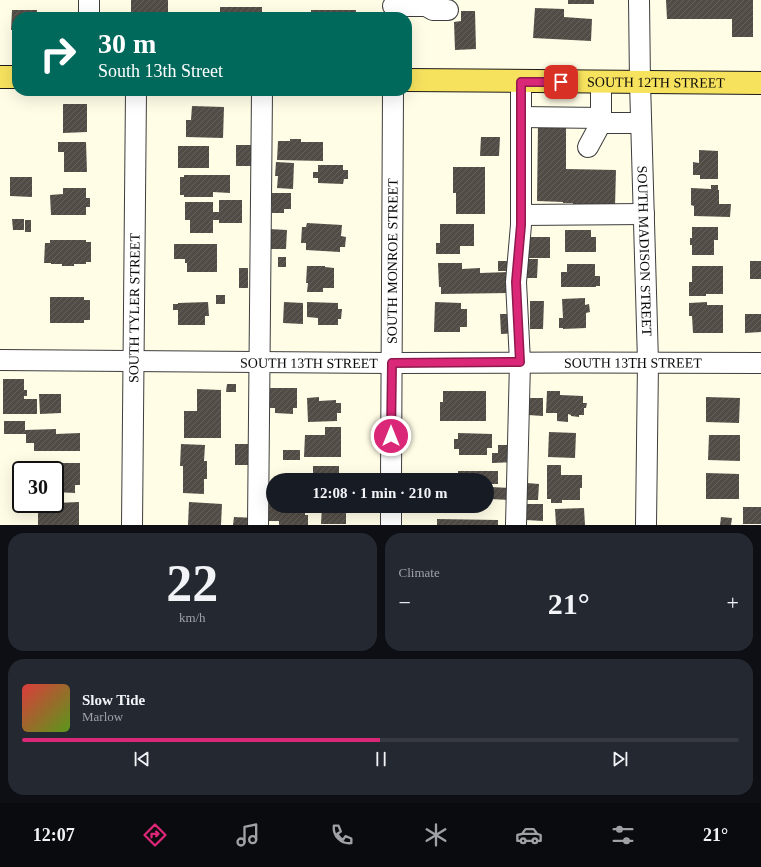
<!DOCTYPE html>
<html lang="en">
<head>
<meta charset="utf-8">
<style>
	body { margin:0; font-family:Georgia,serif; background:#242831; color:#f1f3f6; height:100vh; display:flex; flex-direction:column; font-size:15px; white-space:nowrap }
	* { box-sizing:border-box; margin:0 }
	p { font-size:13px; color:#9ea1a6 }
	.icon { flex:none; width:22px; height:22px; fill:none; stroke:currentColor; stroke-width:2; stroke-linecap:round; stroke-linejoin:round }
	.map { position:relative; height:525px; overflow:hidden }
	.side { display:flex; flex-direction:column; gap:8px; padding:8px; background:#0d0f14; flex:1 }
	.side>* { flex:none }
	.top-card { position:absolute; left:12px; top:12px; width:400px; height:84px; border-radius:16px; box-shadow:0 4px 16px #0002; background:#00695c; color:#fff; overflow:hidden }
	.speed { position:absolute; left:12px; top:461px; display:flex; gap:8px; font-size:20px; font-weight:700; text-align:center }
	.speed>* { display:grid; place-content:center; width:52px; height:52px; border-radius:50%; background:#171b24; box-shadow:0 4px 16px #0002; line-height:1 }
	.speed .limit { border:2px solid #111; border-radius:6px; background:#fff; color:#111 }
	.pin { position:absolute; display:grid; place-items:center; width:34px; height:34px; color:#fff; margin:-17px; border-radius:8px; box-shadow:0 2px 6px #0006 }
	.me { position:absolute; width:44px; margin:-22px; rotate:0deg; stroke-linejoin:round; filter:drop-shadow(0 0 3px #0008) }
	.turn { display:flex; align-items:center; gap:14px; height:84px; padding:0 20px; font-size:18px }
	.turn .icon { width:52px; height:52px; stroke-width:2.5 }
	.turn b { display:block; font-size:28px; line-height:34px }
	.big { font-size:30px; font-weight:700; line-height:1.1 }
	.side .widget { flex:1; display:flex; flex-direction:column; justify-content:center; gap:6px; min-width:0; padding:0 14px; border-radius:16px; background:#242831 }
	.side .dial { align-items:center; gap:0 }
	.dial b { font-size:52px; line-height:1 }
	.song { display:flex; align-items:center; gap:12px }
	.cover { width:48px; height:48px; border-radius:6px; background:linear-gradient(135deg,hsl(0 70% 55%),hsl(90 70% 35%)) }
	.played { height:4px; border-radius:2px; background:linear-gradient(90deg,#db2777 50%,#363941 50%) }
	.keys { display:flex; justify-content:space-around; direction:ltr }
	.heat { display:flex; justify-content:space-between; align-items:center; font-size:22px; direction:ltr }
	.side .tiles { flex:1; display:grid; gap:8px; grid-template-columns:1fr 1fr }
	.widget:last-child { grid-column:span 2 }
	.trip { position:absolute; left:266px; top:473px; width:228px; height:40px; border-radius:20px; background:#171b24; box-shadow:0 4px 16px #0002; font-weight:700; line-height:40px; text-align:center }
	.menu { display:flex; height:64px; justify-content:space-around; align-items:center; background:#090b0e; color:#9ea1a6 }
	.menu .icon { width:28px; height:28px }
	.menu .selected { color:#db2777 }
	.menu b { font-size:18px; color:#f1f3f6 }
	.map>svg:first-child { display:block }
	.building { fill:url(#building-hatch) }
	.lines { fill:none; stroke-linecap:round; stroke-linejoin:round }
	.minor-casing { stroke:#3d3d3d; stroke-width:22 }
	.major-casing { stroke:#1b1b1b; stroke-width:24 }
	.minor { stroke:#fff; stroke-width:20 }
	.major { stroke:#f7e25e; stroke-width:22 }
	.route-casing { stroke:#8e194d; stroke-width:10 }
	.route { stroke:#db2777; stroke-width:7 }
	.labels { text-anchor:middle; stroke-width:4; stroke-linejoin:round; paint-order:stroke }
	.street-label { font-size:14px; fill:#0a0a0a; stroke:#fff }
</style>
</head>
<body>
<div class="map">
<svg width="761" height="525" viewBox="0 0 761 525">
	<defs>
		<pattern id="building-hatch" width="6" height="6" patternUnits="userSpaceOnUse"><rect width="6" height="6" fill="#524c46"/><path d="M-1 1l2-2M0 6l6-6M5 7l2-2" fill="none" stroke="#66615c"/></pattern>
	</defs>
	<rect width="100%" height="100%" fill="#fffde6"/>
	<path class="building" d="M131 0H168V12H131Z
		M568 0H594V4H568Z
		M666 0H753V37H732V19H667Z
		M220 7H262V17H220Z
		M535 8 564 9V17L592 19 591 41 533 38Z
		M12 10H37V17H17V30H11Z
		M311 10H356V17H311Z
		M461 11H475L476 49 455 50 454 22 461 21Z
		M63 104H87V132L63 133Z
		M192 106 224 107 223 138 186 137V120H191Z
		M538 124H566V169L616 170 615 206H573V203H563V202L537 201Z
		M481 137H500L499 156H480Z
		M290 139H301V142H323V161L277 160 278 141H290Z
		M58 142H86L87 172H64V152H58Z
		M236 145H253V166H236Z
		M178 146H209V168H178Z
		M699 150 718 151V179H700V175H693V162L699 163Z
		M276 162 294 163 293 189 277 188 278 176H275Z
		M318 165H343V170H348V179H344L343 184 318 183V178H313V172H318Z
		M453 167H485V214H456V193H453Z
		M184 175H230V193L213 192V197H184V195H180V177H184Z
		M10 177H32V197L10 196Z
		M711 185H718V190H719V204H731L730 217 694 216V206L691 205V188L711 189Z
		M63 188H86V198H90V207H86V215H51L50 195 63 194Z
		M272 193H291V209H284V213H272Z
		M219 200H242V223H219V220H213V233H190V220H185V202H213V212H219Z
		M12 219H24V230H13Z
		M25 220H31V232H25Z
		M307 223 342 225 341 236 346 237 345 247H340V252L306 250V243H301L302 227H306Z
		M440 224H474V246H460V254H436V243H440Z
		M692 227H718V240H714V255H692V245H690V238H692Z
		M269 229 287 230 286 249H269Z
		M565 230H591V237H596V252H565Z
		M528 237H550V258H528Z
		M50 240H86V242H91V262H86V264H74V266H62V264H51V263H44L45 243H50Z
		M174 244H217V272H187V263H185V259H174Z
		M278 257H286V267H278Z
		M527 259H538L537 278H527Z
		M498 261H507V271H498Z
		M750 261H761V279H750Z
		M438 263H462V269L480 268V273L509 272V293L441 294V287H439Z
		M567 264H595V276H600V286H596V287H561V272H567Z
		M307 266H325V267L334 268V288H323V292H307L308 283H306Z
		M692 266H723V294H706V296H689V282H692Z
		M239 268H248V288H239Z
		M216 295H225V304H216Z
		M50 297H84V300H90V320H84V323H50Z
		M585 298V305L589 304 590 312 586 313V328L563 329V328H559V318H563L562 299Z
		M530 301H544L543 329H530Z
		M208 302 209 316H205V325H178V310H173V304H178V303Z
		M284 302 303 303V324L283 323Z
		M307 302 338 303V309H342L341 319H338V325H318V318L307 317Z
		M435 302 461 303V309H467V327H460V332H434Z
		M707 302V305H723V333H693L692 316H689V303Z
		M500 314H515L516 333 501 334Z
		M745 314H761V332L745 333Z
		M3 379H24V390H27V396H24V399H37V414H3Z
		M227 384H236V392H226Z
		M269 388H297V408H293V414L275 413V408H269Z
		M197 389 221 390V438H184V411H197Z
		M443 391H486V421H440V402H443Z
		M547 391H560V395L583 396V403H587L586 408H584V415H579V417L571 416V415L568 414V422L557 421V413H546Z
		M39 394H61V413L40 414Z
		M319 397V401L336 400V403H341V413H337V421L308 422 307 398Z
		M706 397 740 398 739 423 706 422Z
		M529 398H543V416L528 415Z
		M4 421H25V430L56 429V434L80 433V451H34V443H26V434H4Z
		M325 427H341V457H304L305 435H325Z
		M549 432 576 433 575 458 548 457Z
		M458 433 492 434V448H487V455H459V449H454V439H458Z
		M709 435H740V461L708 460Z
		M181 444 205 445 204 461H207V479H204V494L183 493V466H180Z
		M235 444H255V465H235Z
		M498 445H512L513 462 492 463V453H498Z
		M283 450H300V460H283Z
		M30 463H80V485H75V493L55 492V470H30Z
		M547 465H561V475H582V488H580V500H562V503H551V499H547Z
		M313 466H339V479L313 480Z
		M458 471H498V484H487V480H458Z
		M706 473 739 474V499H706Z
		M527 483 539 484 538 500H526Z
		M491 487 510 488 509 500 490 499Z
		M79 502V525H38V508H51V504H55V503Z
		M189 502 222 504 221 525H188Z
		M269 502H273V506H305V515H308V525H279V521H268Z
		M527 504H543V521L526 520Z
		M322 506H346V524H321Z
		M743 507H761V524H743Z
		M584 508 585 525H556L555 509Z
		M234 517 256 518 255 525H233Z
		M721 517 732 518 731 525H720Z
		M437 519 498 520V525H437Z"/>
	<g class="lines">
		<g class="minor-casing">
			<g id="minor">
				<path id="s1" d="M639 0 640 82 648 362 646 525"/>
				<path d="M393 6H426L433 10H448"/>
				<path d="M89 17V0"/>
				<path d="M601 82V123H641"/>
				<path d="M521 117 601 118"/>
				<path d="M588 147 601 123"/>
				<path d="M521 215 644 214"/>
				<path id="s2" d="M0 360C130 362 260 363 390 363 514 363 637 362 761 363"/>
				<path id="s3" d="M391 480 393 91"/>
				<path id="s4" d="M132 525 136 91"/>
				<path d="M258 525 262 91"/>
				<path d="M391 525V506"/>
				<path d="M516 525 520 362 516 282 521 225V81"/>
			</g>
		</g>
		<g class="major-casing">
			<g id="major">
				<path d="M0 77H17"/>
				<path id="s5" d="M407 80 761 83"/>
			</g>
		</g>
		<use href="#minor" class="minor"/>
		<use href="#major" class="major"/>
	</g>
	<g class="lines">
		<g class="route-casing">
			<path id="route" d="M391 436 392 363 520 362 516 282 521 225V82H561"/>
		</g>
		<use href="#route" class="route"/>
	</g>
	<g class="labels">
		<g class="street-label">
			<text dy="5" stroke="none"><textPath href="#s5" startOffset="249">SOUTH 12TH STREET</textPath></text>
			<text dy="5" stroke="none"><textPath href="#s1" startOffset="251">SOUTH MADISON STREET</textPath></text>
			<text dy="5" stroke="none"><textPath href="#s3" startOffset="219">SOUTH MONROE STREET</textPath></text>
			<text dy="5" stroke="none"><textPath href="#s4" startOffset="217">SOUTH TYLER STREET</textPath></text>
			<text dy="5" stroke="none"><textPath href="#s2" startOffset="633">SOUTH 13TH STREET</textPath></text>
			<text dy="5" stroke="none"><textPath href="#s2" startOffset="309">SOUTH 13TH STREET</textPath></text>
		</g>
	</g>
</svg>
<div class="speed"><div class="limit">30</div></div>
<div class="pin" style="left:561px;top:82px;background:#d93025"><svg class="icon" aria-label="arrive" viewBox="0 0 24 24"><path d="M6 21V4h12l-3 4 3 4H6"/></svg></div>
<svg class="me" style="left:391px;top:436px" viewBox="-20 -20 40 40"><circle r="17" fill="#db2777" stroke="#fff" stroke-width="3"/><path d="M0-11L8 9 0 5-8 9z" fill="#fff"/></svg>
<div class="trip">12:08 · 1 min · 210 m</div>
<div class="top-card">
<div class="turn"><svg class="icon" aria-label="right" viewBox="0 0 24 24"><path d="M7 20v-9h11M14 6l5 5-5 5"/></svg><div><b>30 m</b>South 13th Street</div></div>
</div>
</div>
<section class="side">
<div class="tiles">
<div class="widget dial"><b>22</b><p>km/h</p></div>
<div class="widget"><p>Climate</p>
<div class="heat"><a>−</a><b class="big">21°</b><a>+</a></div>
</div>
<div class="widget">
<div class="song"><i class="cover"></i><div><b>Slow Tide</b><p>Marlow</p></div></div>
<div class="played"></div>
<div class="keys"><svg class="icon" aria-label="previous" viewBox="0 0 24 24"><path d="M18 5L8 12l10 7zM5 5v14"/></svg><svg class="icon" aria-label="pause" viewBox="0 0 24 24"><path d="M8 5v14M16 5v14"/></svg><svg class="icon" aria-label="next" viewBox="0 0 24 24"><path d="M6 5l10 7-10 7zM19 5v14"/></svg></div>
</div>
</div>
</section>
<nav class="menu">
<b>12:07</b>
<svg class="icon selected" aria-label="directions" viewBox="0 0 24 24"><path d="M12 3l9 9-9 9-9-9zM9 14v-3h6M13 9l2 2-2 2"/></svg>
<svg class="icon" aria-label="music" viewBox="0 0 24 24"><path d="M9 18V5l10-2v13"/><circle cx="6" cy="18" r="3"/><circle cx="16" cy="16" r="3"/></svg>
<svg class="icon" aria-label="phone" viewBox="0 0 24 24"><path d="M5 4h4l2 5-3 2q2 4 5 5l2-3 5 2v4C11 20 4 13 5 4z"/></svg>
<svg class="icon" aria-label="climate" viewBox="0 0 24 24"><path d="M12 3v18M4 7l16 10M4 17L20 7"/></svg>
<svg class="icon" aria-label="car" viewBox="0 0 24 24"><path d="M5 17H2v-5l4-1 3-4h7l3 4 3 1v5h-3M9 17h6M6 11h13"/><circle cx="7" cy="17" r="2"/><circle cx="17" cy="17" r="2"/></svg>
<svg class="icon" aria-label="filters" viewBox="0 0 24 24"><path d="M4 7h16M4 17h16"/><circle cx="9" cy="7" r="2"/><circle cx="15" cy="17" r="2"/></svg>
<b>21°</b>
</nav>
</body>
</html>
